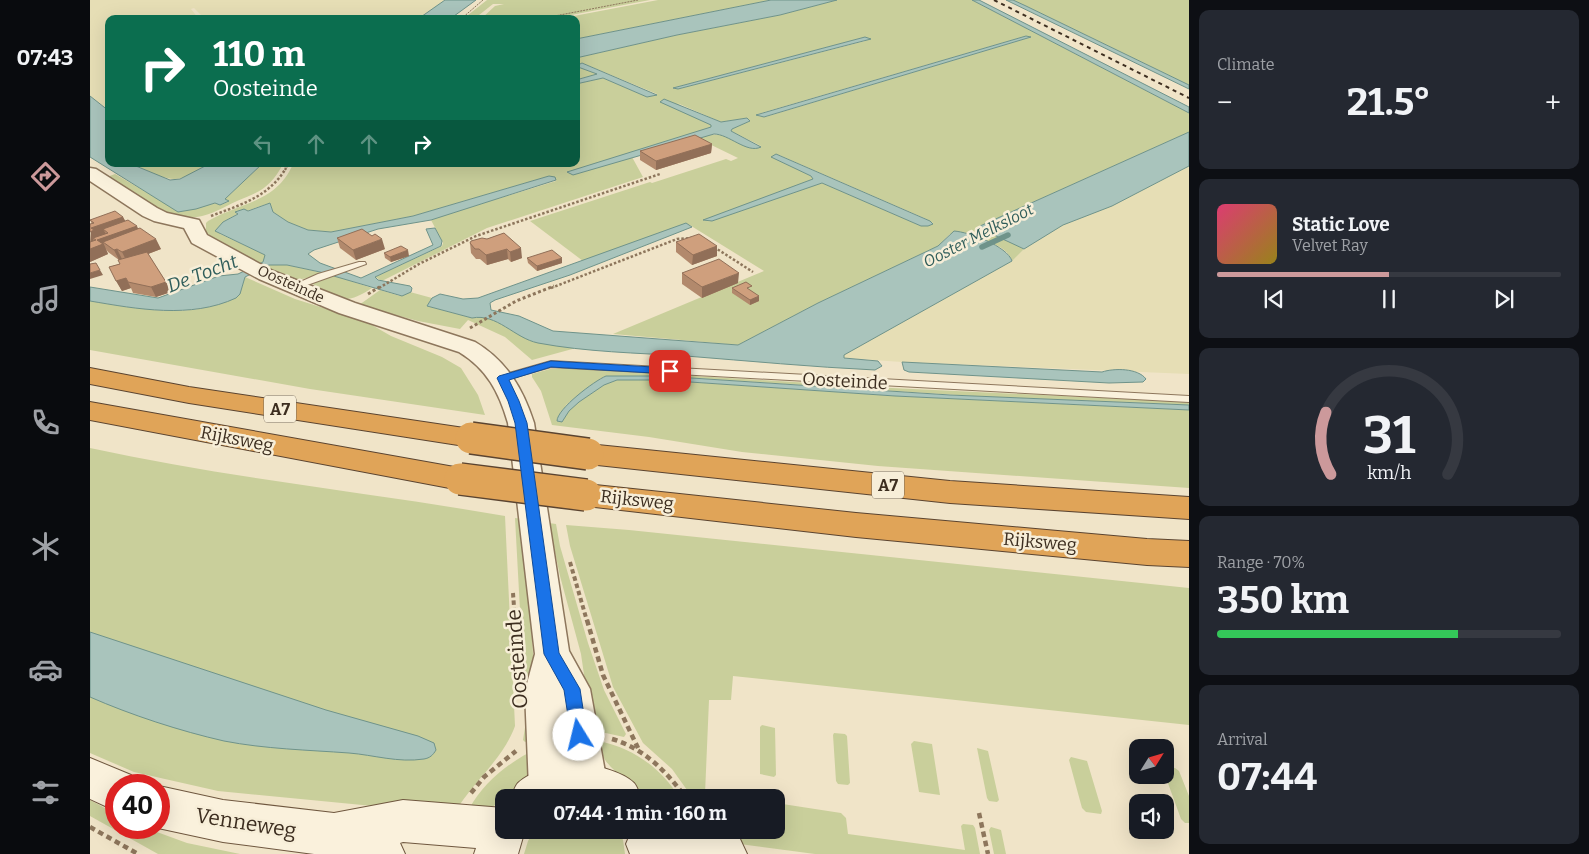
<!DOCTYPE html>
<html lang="en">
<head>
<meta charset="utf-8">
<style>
	body { margin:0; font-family:Bitter,serif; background:#242831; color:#f1f3f6; height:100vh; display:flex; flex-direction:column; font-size:19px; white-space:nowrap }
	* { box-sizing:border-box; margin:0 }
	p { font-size:16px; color:#9ea1a6 }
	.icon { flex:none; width:28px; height:28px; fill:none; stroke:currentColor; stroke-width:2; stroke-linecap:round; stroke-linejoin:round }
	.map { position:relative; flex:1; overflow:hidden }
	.side { display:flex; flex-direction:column; gap:10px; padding:10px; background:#0d0f14; width:400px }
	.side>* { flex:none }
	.banner { position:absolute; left:15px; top:15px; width:475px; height:152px; border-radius:10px; box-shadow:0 5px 20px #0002; background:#0b6e4f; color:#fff; overflow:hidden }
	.needle { width:32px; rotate:53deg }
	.controls { position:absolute; left:1039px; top:739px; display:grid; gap:10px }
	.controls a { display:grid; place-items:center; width:45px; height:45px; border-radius:10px; background:#171b24; box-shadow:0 5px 20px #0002; font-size:25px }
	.speed { position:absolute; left:15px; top:774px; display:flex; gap:10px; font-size:25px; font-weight:700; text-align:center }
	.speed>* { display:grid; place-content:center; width:65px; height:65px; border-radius:50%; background:#171b24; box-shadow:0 5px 20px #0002; line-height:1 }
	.speed .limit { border:8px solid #d22; background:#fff; color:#111 }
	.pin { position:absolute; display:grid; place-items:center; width:42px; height:42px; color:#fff; margin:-21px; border-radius:10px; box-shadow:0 2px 8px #0006 }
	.me { position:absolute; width:55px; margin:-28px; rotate:351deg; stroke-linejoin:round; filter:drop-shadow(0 0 4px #0008) }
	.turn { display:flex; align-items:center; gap:18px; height:105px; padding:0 25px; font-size:22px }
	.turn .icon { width:65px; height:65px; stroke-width:2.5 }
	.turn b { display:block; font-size:35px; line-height:42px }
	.lanes { display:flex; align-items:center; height:48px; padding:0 25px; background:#0003; justify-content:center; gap:25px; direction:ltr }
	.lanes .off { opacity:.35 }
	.big { font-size:38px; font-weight:700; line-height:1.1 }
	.side .tile { flex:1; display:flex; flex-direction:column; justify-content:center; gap:8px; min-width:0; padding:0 18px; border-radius:10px; background:#242831 }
	.side .dial { align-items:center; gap:0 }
	.dial svg { height:130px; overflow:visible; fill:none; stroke:#363941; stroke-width:7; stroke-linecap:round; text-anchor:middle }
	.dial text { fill:#f1f3f6; stroke:none }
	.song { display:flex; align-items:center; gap:15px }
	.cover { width:60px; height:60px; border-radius:8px; background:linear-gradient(135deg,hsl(340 70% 55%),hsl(50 70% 35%)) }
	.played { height:5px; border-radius:2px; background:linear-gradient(90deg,#cc999b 50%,#363941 50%) }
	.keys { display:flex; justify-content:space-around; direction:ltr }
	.heat { display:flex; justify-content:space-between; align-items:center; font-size:28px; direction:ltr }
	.charge { height:8px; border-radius:4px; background:linear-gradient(90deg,#34c759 70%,#363941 0) }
	.trip { position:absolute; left:405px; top:789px; width:290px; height:50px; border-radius:10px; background:#171b24; box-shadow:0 5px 20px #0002; font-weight:700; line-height:50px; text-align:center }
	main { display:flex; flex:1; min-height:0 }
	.tabs { display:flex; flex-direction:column; width:90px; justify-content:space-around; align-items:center; background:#090b0e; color:#9ea1a6 }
	.tabs .icon { width:35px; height:35px }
	.tabs .on { color:#cc999b }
	.tabs b { font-size:22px; color:#f1f3f6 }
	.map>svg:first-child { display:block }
	.farmland { fill:#e6deb5 }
	.green { fill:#c9cf9b; fill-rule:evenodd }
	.water { fill:#a9c4bc; stroke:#6f938a }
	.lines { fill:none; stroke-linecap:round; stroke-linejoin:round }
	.stream { stroke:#6f938a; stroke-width:5.5 }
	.service-casing { stroke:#8d765c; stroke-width:2 }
	.tertiary-casing { stroke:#8d765c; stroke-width:3 }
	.secondary-casing { stroke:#6f573f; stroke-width:2 }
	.motorway-casing { stroke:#5b4430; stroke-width:2 }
	.path-far5 { stroke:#8d765c; stroke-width:1; stroke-dasharray:2 1; stroke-linecap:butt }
	.path-far4 { stroke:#8d765c; stroke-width:2; stroke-dasharray:2 1; stroke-linecap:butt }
	.path-far3 { stroke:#8d765c; stroke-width:2.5; stroke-dasharray:2.5 2; stroke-linecap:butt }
	.path-far2 { stroke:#8d765c; stroke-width:3; stroke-dasharray:3 2.5; stroke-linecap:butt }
	.path-far1 { stroke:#8d765c; stroke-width:4; stroke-dasharray:4.5 3; stroke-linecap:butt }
	.path { stroke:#8d765c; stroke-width:4.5; stroke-dasharray:5.5 4; stroke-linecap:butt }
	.service { fill:#faf1dc; fill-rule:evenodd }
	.tertiary { fill:#faf1dc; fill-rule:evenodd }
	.secondary { fill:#faf1dc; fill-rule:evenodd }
	.motorway { fill:#e0a458; fill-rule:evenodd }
	.rail { stroke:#3d2e20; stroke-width:2; stroke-dasharray:4 4; stroke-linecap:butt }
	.motorway-bridge-casing { stroke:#5b4430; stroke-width:34; stroke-linecap:butt }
	.motorway-bridge { stroke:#e0a458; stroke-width:31 }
	.wall { fill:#b2896c }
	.shaded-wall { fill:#916f58 }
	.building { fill:#cf9f7d; stroke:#916f58 }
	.route { fill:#1a73e8; stroke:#114b97 }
	.labels { text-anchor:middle; stroke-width:5; stroke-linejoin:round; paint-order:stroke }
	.far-street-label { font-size:15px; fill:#3d2e20; stroke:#f7eed8 }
	.far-water-label { font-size:16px; font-style:italic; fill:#2f5d5a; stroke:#f7eed8 }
	.shield { fill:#f7eed8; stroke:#756857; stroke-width:1 }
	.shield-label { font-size:16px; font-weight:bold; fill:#3d2e20 }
	.street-label { font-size:18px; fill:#3d2e20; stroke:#f7eed8 }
	.water-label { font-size:19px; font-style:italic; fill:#2f5d5a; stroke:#f7eed8 }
	.near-street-label { font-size:21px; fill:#3d2e20; stroke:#f7eed8 }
</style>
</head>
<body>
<main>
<nav class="tabs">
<b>07:43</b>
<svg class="icon on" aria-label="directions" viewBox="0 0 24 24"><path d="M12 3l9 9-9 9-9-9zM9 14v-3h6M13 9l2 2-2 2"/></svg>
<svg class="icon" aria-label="music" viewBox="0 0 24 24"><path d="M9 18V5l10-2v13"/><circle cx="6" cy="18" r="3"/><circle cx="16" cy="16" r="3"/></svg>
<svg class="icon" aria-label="phone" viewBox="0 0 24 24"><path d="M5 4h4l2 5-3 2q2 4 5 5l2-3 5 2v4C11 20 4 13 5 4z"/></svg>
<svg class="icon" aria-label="climate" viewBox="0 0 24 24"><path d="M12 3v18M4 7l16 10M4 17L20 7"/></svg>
<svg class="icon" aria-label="car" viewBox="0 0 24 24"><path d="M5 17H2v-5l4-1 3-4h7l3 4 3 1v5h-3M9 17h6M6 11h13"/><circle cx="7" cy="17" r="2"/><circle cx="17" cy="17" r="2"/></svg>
<svg class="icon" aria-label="filters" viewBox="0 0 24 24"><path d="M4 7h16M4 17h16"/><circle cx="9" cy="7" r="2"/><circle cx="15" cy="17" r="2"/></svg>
</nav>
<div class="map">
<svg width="1099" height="854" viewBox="0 0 1099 854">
	<rect width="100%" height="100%" fill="#f0e4c8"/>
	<path class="farmland" d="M0 0H355L328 19H115L104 8 101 9 109 19H19V111L0 96Z
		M1099 166V374L812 362 754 358 753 355 922 261 934 249 973 225 1022 206Z"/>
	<path class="green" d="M397 0H560L460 19H391L405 6 414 4H403L384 19H373Z
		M568 0H681L486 39V19H468Z
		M747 0H882L1099 113V132L890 226 934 249 922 261C915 240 878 237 860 234L848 246 728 303 648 345 523 334 674 271 598 224 493 261 440 221 560 182 562 183 636 159 641 161 648 158 607 138C631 130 648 139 671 146L641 131 642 129 660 121 657 118 631 122 587 103 622 125 621 128 481 175 542 157 553 177 397 228 292 281 285 277 352 246 353 243 341 220 345 218 466 181 465 178 459 176 323 216 241 232 218 230 198 222 183 212 180 203 147 214 133 222 130 234 176 255 179 265H197L233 273C225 275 215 280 206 279 193 277 123 242 116 232V223L118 221C151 202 186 203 203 164H486V84L513 78 557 97 567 94 492 63 489 67 507 74 486 80V58L587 35 690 15ZM936 36 941 37 675 117 668 116V114ZM775 37V41L588 89 583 88ZM689 155 834 218 843 223 838 226H831L732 183 617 222 723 179 721 176 682 157Z
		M923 0H1099V85L936 6Z
		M55 164H119C85 185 83 182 47 166Z
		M172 164H193C181 187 170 192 147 201 134 207 121 215 107 217 74 221 43 193 17 177L25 174 90 212 126 203 130 205 138 202 135 199Z
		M242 275 282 288C256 305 252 300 224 287L223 283Z
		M155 277 205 299 275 321 301 336 352 357 371 368 388 395 395 415 220 389 0 350V301C43 308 115 323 150 291 153 288 153 282 155 277Z
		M290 290 310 296 320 292 342 298 337 306 382 318 389 317 401 318 446 342 486 348 442 360 415 337 378 320 370 329 328 321 269 305Z
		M475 368 802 388 1099 402V405L883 396 571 376H516L476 405 472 422 478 411 489 402 514 385 527 380H571L805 396 1099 410V488L788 466 652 452 559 437 462 425 451 391 442 377V374L460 369Z
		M0 448C137 478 277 492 415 516L425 726C413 759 383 782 365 812L355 813 128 791 44 772 0 753Z
		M425 518 433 519 449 734 447 738 435 742 433 740 436 721Z
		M459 523 466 524 470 546 498 643 514 690 536 734 534 737 502 730 491 654 470 576Z
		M476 525 539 530 1099 588V725L643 676 641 700H619L615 794 640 797H602L582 769 553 743 523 687 480 546Z
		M672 725 685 728 686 775 684 777 670 774V727Z
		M744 733 755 734 757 736 760 783 758 785 748 784 746 781 743 735Z
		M509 741C543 748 571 768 589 797H555C540 777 511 771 509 741Z
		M824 741 842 744 850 795 829 792 821 744Z
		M887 748 898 751 909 800 907 802 899 801 897 798Z
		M446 749 441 772 428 789 402 807 391 811 379 809C395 781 418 763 446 749Z
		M981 757 997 761 1012 811 1011 814 996 812 992 808 979 760Z
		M1075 767 1085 768 1089 771 1099 796V823H1095L1091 819 1075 775Z
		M0 800 26 814V828H56L97 843 150 854H68L0 816Z
		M686 803 751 813 756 818 758 834 875 850 871 826 873 824 883 825 885 828 890 854H725L620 840 617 830H686Z
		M901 827 911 830 916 854H904L899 830Z
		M444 830H528L533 840 535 854H434L438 841Z"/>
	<path class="water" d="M355 0H386L360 19H328Z
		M681 0H747L690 15 587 35 486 58V39Z
		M882 0H889L1099 107V113Z
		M916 0H923L936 6 1099 85V89Z
		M936 36 941 37 674 117 666 115Z
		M775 37 781 39 588 89 583 88Z
		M492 63 567 95 557 97 513 78 486 84V80L507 74 488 67V65Z
		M0 96 19 111V146L16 149 19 150V164H41L80 180 90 179 119 164H172L135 199 139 201 130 205 125 203 106 209 88 212 0 157Z
		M574 99 631 122 657 118 660 121 642 129 641 131 671 147C657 154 639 134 624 134L483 175 477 172 621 127V125L570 102Z
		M1099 132V166L1022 206 973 225 934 249 889 228 890 226Z
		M686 154 840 221 843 224 838 226H831L732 183 622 221 613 220 723 179 721 176 681 157Z
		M459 176 465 177 466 180 341 220 288 229 224 250 218 254 230 263 271 278 343 245 336 229 345 228 352 241 351 246 285 277 288 280 320 286 322 288 321 292 312 296 230 272 197 265H179L155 277 150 294 146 298C101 319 47 309 0 301V287L68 298 129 276 148 274 173 262 175 255 125 231 133 222 148 214 145 212 154 209 158 211 180 203 183 212 198 222 218 230 241 232 323 216Z
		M596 223 602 227 480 275 405 300 400 303 401 310 429 316 463 331 648 345 728 303 848 246 864 231C879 232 917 246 922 261L754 355V358L788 361 792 366 785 370C722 367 659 361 596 356 547 353 496 352 448 343 424 338 407 313 382 318L337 306 342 298 350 294 373 299 388 298Z
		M812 362 1012 372C1024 368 1048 368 1056 379L1053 382 1019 383 819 372 814 370Z
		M516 376H571L860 395 1099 405V410L805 396 571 380H527L514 385 489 402 479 411 472 422 467 421C467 409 504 381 516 376Z
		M0 632 236 710 328 736 344 743 346 750C343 755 340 758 334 759 308 763 284 755 259 753 218 750 175 749 134 741 90 731 41 715 0 697Z"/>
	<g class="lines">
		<path class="stream" d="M892 247 918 235"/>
		<g class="service-casing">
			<path id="service" d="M269 262H275L276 264 206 289H200L199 287 228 274Z
				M461 361 1099 396V402L461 367 412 381 407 378 409 376Z"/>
		</g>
		<g class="tertiary-casing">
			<path id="tertiary" d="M0 168 6 169 67 208 77 213 109 220 117 235 183 271 265 303 385 342C417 361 433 389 444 423L479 651 500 689 517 783 511 797 485 798 479 786 475 798H443L439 788 435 691 445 654 418 423C409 392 397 369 369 352L249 313 169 279 102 243 94 228 64 221 53 216 0 181Z"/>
		</g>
		<g class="secondary-casing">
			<path id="secondary" d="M0 758 41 775 45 785H26V811L0 799Z
				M486 763C502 764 532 771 544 783 547 786 549 793 551 798H421C423 793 425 786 428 783 440 771 470 764 486 763Z
				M69 786 133 800 244 813 313 800 414 808V830H435L428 854H384L386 848 313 842 310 843 315 854H224L133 842 68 828Z
				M542 830C578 830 617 825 650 839L657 854H540L536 844Z"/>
		</g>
		<g class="motorway-casing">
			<path id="motorway" d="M0 368 99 387 381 429 391 431 395 438 391 445 381 447 99 403 0 384Z
				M0 402 370 468 380 472 385 479 380 486 370 490 0 420Z
				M498 444 860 481 1099 497V519L860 503 498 464 488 461 484 454 488 447Z
				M496 484 766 513 1057 539 1099 541V567L1057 565 766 537 496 506 485 503 481 495 485 487Z"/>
		</g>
		<path class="path-far5" d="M371 19 393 0
			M449 19 548 0"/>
		<path class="path-far4" d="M195 170 198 164"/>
		<path class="path-far3" d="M121 216C150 205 179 197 196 168
			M624 247 663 272
			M289 288 329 264 386 236 570 174
			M461 288 587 239 602 238"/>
		<path class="path-far2" d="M278 294 291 286
			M380 328 426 301 464 286"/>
		<path class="path-far1" d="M480 562 497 621
			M423 593 425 621"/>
		<path class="path" d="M425 620 428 666
			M497 620 513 675 548 748
			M522 739C555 749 576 771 596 798
			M381 793 394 777 426 751
			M889 813 898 854
			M0 827 48 854"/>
		<use href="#service" class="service"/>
		<use href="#tertiary" class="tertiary"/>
		<use href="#secondary" class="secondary"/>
		<use href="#motorway" class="motorway"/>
		<path class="rail" d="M904 0 1099 98"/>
		<g class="motorway-bridge-casing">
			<path id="motorway-bridge" d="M381 438 498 454
				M370 479 496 495"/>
		</g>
		<use href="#motorway-bridge" class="motorway-bridge"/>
	</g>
	<path class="wall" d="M622 144 621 153 566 170 550 160V151Z
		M33 217 35 221 48 229 71 249 58 254 76 282 81 292 66 297 43 293 41 288 32 291 19 267 30 264 29 260 18 252 16 249 18 254 0 262 2 224 0 220Z
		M414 233 432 258 421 262 418 259 397 265 390 259H386L381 253 380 243 397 239Z
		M247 238 295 249 266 260 250 248Z
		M586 242 627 246V256L602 265 586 252Z
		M294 253 319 256 301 262 295 258Z
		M437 258 472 263 447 271 438 263Z
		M592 273 648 283 612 298 592 284Z
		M642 288 661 291 669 301 660 305 642 293Z"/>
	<path class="shaded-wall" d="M622 144 621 153 566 170V161Z
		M33 217 38 226 13 229 16 234 47 226 51 236 13 242 18 254 0 262V249L6 240 3 238 4 242 0 244 1 228Z
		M66 239 71 249 37 262 32 252Z
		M292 239 295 249 266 260 263 250Z
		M627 246V256L602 265 603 255Z
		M431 248 432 258 421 262 420 252Z
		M27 249 32 259 29 260 24 250Z
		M417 249 418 259 397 265 396 255Z
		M318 250 319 256 301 262 300 257Z
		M472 258V263L447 271V266Z
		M10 270 13 275 0 279V273Z
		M649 273 648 283 612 298V287Z
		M36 278 41 288 32 291 26 281Z
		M76 282 81 292 66 297 61 287Z
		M669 296V301L660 305V300Z"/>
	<path class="building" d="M605 135 622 144 566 161 550 151Z
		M25 211 33 217 1 228 4 230 0 232V224L4 223 0 220Z
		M38 220 47 226 7 240 13 244 0 249V242L6 240 3 238 18 233 13 229Z
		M50 228 66 239 32 252 27 249 24 250 13 242Z
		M272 229 282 236 285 234 292 239 263 250 247 238Z
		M414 233 431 248 420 252 417 249 396 255 389 249H385L380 243 381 241 392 238 397 239Z
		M609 234 627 246 603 255 586 242Z
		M311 246 318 250 300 257 294 253Z
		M462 250 472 258 447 266 437 258Z
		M57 252 76 282 61 287 38 282 36 278 26 281 19 267 30 264 28 260Z
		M629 259 649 273 612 287 592 273Z
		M6 263 10 270 0 273V264Z
		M656 282 662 286 657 288 669 296 660 300 642 288Z"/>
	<path class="route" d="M461 361 580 368 585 371 580 374 461 367 419 380 429 401 437 423 469 653 490 689 497 735 495 740 489 743 483 740 481 735 474 690 454 654 425 423 418 401 407 378 409 376Z"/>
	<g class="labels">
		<g class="far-street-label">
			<text transform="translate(201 284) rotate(24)" y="5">Oosteinde</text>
		</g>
		<g class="far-water-label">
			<text transform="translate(888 235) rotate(-27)" y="6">Ooster Melksloot</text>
		</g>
		<g class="shield">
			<rect x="174" y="395.5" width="32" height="27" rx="4"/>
			<rect x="782" y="471.5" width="32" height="27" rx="4"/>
		</g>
		<g class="shield-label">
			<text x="190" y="415">A7</text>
			<text x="798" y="491">A7</text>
		</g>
		<g class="street-label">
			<text transform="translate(755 381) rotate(3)" y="6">Oosteinde</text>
			<text transform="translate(147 439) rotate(11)" y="6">Rijksweg</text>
			<text transform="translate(547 500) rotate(6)" y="6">Rijksweg</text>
			<text transform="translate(950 542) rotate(5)" y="6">Rijksweg</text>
		</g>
		<g class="water-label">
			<text transform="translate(112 273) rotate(-21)" y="7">De Tocht</text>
		</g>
		<g class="near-street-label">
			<text transform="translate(427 659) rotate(-94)" y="7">Oosteinde</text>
			<text transform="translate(156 823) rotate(9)" y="7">Venneweg</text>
		</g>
	</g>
</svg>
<div class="controls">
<a><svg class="needle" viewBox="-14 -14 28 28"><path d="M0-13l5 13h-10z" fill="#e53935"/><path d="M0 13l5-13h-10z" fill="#9ea1a6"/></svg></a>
<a><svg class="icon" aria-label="sound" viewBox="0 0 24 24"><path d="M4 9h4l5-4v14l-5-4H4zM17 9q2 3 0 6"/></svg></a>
</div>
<div class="speed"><div class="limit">40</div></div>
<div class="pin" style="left:580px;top:371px;background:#d93025"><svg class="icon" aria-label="arrive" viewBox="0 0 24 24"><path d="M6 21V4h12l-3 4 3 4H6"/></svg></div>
<svg class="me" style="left:489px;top:735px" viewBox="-20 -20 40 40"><circle r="19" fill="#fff"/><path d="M0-13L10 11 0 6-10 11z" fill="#1a73e8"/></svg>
<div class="trip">07:44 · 1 min · 160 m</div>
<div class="banner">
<div class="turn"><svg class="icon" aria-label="right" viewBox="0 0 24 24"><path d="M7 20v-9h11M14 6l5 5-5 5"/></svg><div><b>110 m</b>Oosteinde</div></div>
<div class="lanes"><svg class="icon off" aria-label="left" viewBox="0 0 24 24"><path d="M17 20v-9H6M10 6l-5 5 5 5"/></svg><svg class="icon off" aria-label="ahead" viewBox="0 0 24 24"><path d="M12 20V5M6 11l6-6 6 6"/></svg><svg class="icon off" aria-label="ahead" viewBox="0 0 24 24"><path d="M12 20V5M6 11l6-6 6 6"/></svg><svg class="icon" aria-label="right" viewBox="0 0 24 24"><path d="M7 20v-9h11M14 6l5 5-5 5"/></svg></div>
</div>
</div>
<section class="side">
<div class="tile"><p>Climate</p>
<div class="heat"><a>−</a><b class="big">21.5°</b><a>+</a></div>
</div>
<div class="tile">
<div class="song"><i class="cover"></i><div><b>Static Love</b><p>Velvet Ray</p></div></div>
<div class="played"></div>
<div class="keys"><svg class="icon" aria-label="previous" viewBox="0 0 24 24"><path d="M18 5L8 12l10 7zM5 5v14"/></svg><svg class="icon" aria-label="pause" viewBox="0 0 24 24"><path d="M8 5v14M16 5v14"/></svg><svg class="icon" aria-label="next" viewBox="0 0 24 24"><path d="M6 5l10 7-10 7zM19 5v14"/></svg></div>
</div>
<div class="tile dial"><svg viewBox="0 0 100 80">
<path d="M14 69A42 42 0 1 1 86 69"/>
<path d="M14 69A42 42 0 0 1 11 31" stroke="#cc999b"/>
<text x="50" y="56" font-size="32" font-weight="700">31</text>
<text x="50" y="72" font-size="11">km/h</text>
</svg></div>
<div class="tile"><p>Range · 70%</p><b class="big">350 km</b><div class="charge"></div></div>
<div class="tile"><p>Arrival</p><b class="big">07:44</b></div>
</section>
</main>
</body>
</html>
